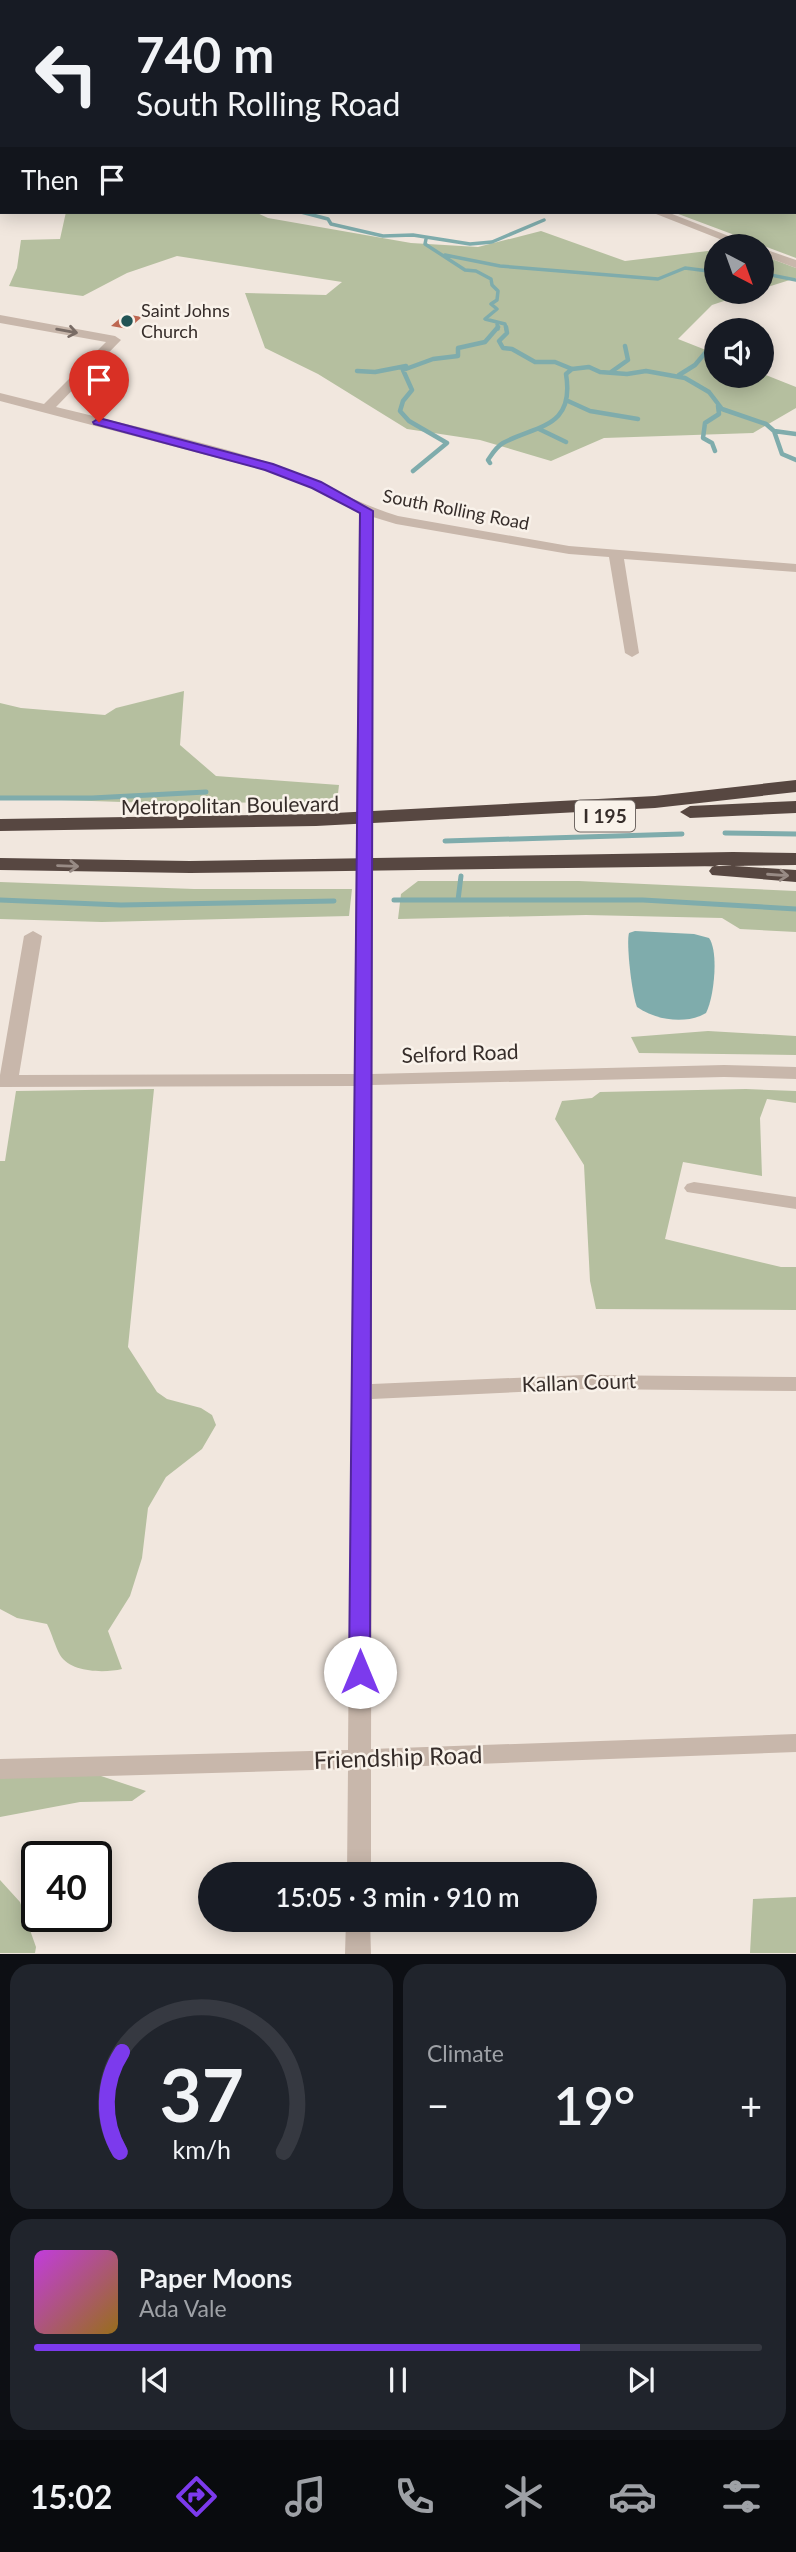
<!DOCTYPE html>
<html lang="en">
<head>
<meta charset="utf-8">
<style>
	body { margin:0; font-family:Lato,sans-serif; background:#20242c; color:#f1f3f6; height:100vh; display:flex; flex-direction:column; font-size:26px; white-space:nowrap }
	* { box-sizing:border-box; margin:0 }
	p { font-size:23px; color:#9ea1a6 }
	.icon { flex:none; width:38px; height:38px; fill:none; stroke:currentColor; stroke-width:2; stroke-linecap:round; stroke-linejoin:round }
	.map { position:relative; height:1954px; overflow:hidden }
	.panel { display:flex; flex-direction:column; gap:10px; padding:10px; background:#0d0f14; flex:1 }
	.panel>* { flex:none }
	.hud { position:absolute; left:0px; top:0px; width:796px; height:214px; box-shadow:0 4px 18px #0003; background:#171b24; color:#f1f3f6; overflow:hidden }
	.needle { width:46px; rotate:139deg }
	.controls { position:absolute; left:704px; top:234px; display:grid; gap:14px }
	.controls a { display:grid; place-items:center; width:70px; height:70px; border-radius:50%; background:#171b24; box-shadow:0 4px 18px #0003; font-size:35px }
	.speed { position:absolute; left:21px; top:1841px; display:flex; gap:14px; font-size:35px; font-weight:700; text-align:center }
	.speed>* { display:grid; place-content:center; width:91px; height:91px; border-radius:50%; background:#171b24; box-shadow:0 4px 18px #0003; line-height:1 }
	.speed .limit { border:4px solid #111; border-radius:10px; background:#fff; color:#111 }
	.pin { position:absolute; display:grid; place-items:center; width:60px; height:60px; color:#fff; margin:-72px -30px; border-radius:50% 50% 50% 0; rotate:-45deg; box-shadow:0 0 7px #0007 }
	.pin .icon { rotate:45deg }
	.me { position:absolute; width:77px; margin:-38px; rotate:0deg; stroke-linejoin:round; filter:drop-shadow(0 0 5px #0008) }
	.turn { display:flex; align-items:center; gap:24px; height:147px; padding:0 21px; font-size:32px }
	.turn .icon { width:91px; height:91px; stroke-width:2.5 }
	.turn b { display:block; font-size:49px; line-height:60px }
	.then { display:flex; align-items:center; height:66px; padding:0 21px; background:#0003; gap:14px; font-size:26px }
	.big { font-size:52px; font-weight:600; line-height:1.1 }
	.panel .widget { flex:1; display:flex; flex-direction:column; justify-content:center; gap:10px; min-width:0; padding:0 24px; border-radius:21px; background:#20242c }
	.panel .dial { align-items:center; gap:0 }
	.dial svg { height:182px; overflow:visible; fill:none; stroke:#363941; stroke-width:7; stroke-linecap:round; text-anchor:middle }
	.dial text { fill:#f1f3f6; stroke:none }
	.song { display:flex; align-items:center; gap:21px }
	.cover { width:84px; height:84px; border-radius:10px; background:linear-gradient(135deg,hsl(290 70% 55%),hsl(40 70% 35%)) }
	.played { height:7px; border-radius:4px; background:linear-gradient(90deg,#7c3aed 75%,#363941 75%) }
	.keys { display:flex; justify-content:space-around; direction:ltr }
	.heat { display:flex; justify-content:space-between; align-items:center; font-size:38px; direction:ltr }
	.panel .tiles { flex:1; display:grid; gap:10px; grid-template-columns:1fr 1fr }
	.widget:last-child { grid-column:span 2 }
	.trip { position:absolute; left:198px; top:1862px; width:399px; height:70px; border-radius:35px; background:#171b24; box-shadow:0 4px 18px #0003; font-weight:600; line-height:70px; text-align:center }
	.dock { display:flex; height:112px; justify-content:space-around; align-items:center; background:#090b0e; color:#9ea1a6 }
	.dock .icon { width:49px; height:49px }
	.dock .on { color:#7c3aed }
	.dock b { font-size:32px; color:#f1f3f6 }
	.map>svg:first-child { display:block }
	.green { fill:#b5bf9f }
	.water { fill:#7facac }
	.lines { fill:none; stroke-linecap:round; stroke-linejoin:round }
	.stream-far2 { stroke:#7facac; stroke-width:3.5 }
	.stream-far1 { stroke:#7facac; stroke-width:4.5 }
	.stream { stroke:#7facac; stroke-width:5 }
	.building { fill:#bd6650 }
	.minor { fill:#c8b7ab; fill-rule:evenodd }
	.highway { fill:#574741; fill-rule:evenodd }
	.rail-casing { stroke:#362d2a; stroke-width:5 }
	.rail { stroke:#f9f2ea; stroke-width:3.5; stroke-dasharray:10; stroke-linecap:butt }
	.oneway { stroke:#786b64 }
	.oneway2 { stroke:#988b85 }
	.route { fill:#7c3aed; stroke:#51269a; stroke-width:2 }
	.poi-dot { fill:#225455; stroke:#f9f2ea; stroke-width:2.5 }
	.labels { text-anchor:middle; stroke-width:5; stroke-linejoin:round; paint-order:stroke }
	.far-poi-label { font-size:18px; fill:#362d2a; stroke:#f9f2ea; text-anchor:start }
	.far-street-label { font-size:18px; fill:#362d2a; stroke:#f9f2ea }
	.shield { fill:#f9f2ea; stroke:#706864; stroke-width:2 }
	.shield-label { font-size:19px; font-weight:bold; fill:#362d2a }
	.street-label { font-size:21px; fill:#362d2a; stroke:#f9f2ea }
	.near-street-label { font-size:24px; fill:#362d2a; stroke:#f9f2ea }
</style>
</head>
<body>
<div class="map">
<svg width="796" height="1954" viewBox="0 0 796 1954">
	<rect width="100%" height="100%" fill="#f1e7de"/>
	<path class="green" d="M796 68V258L673 212H794Z
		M66 212H255L268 218 411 243 478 247 541 231 625 261 716 250V292H751L712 305 678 339 716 354V376H761V373L796 387V408L753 433 604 438 551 461 480 440 407 429 318 374 265 348 245 293 326 295 342 282 177 256 127 273 83 296 9 286 17 268 21 240 60 239Z
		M761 255 796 268V278L761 289Z
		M184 691 180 745 216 776 339 785 337 802 153 803 0 798V703L21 708 105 715 116 708Z
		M418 881H579L796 891V932L740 929 722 918 586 915 398 919 401 894Z
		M0 882 194 889H352L349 916 102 922 0 919Z
		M708 1031 796 1036V1055L639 1053 631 1037Z
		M154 1089 128 1347 157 1392 167 1399 201 1408 212 1415 216 1425 202 1449 166 1477 148 1508 142 1558 130 1596 108 1631 122 1669C105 1673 71 1673 60 1655 55 1646 52 1634 47 1624L17 1618 0 1609V1161H5L16 1091Z
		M746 1089 796 1091V1103L767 1099 760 1118 762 1176 683 1162 665 1239 781 1267H796V1310L596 1309 590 1281 584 1165 555 1119 562 1101 592 1098 600 1092Z
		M0 1766 98 1775 146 1791 132 1801 80 1802 0 1817Z
		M0 1880 20 1902 36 1947 35 1953H0Z
		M796 1897V1953H750L753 1899Z"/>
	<path class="water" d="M635 931 694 934 709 938C719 952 714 998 706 1013 686 1025 655 1020 637 1007 632 995 626 944 629 933Z"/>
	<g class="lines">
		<path class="stream-far2" d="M538 0 546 2
			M301 212 328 219 331 224 383 236 413 235 470 244 492 242 544 220
			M426 239 425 244 465 270 476 271 491 279 492 285 498 291 497 300 491 304 497 309 485 319 505 324 506 329
			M445 255 500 266 658 279 685 268 716 272
			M761 273 796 280
			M497 324 498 329"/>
		<path class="stream-far1" d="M506 327 507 333 499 341 503 348 512 349 535 362H555L572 369 589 367 600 372 627 374 646 371 685 378 709 392 722 409 766 424 774 431 796 434
			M357 371 375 372 406 366
			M611 372 628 360 625 346
			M679 375 695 365 716 340
			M568 401 590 411 638 419
			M539 429 566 442
			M774 431 782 454 796 460
			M715 451 712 443 703 438 705 423 719 414 718 406
			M490 463 488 460C492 454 496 447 503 443 537 425 575 428 566 374L572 369
			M413 471 447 443 409 421 400 411 403 401 412 390 403 370 433 359 458 356V348L485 342 498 327"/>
		<path class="stream" d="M0 798H92L206 792
			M725 833 796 834
			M445 841 682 834
			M0 900 121 905 334 901
			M394 900H643L796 909
			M458 900 461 876"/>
	</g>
	<path class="building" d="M125 314 142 317 128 329 111 326Z"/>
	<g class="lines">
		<path class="minor" d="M0 60H2L0 67Z
			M651 212H667L757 247H740Z
			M761 248 796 260V268L761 255Z
			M0 315 115 336 121 340 56 407C129 425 203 441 274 464 317 479 355 503 398 516L569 546 796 564V572L624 559 639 653 632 657 625 653 609 557 569 554 396 524 373 517 372 1074 724 1065 796 1067V1079L724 1077 372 1085V1384L583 1375 796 1377V1391L583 1389 372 1399 371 1749 796 1734V1752L371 1768V1874H347L348 1769 0 1779V1759L348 1750 354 1086 0 1087V1075L24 936 33 931 42 936 19 1075 354 1074 359 513 311 488 264 470 0 401V393L44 404 106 342 0 323Z
			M694 1182 796 1197V1209L687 1192 684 1188 687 1184Z
			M346 1920H370L371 1954H345Z"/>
		<path class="highway" d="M796 780V792L655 808 316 826 0 831V819L316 814 655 796Z
			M796 801V813L690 818 680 812 690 806Z
			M733 852 796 853V865L190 873 0 870V858L190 861Z
			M719 865 796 870V882L712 875 709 871 712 867Z"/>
		<g class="rail-casing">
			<path id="rail" d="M58 2 60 0"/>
		</g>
		<use href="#rail" class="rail"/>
	</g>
	<defs><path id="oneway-shaft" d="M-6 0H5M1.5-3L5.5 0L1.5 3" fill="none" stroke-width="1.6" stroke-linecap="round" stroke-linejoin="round" transform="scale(1.75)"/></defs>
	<use class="oneway" href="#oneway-shaft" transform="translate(67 331) rotate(10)"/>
	<g class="oneway2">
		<use href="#oneway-shaft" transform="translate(68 866) rotate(2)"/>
		<use href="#oneway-shaft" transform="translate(778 875) rotate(4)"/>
	</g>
	<path class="route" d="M99 418 273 464 321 482 373 511 370 1672 367 1678 360 1680 353 1678 349 1672 360 513 312 488 265 470 94 424 93 422Z"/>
	<circle class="poi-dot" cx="127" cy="321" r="7"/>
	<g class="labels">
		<g class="far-poi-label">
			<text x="141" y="317">Saint Johns<tspan x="141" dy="21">Church</tspan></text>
		</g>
		<g class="far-street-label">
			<text transform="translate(456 510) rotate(11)" y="6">South Rolling Road</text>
		</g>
		<rect class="shield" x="575" y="800.5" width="60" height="31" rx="5"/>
		<g class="shield-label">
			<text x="605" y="823">I 195</text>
		</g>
		<g class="street-label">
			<text transform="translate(230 806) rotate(-1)" y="7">Metropolitan Boulevard</text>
			<text transform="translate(460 1054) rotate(-2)" y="7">Selford Road</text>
			<text transform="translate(579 1383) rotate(-2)" y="7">Kallan Court</text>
		</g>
		<g class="near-street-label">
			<text transform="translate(398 1758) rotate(-2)" y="8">Friendship Road</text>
		</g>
	</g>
</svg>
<div class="controls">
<a><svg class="needle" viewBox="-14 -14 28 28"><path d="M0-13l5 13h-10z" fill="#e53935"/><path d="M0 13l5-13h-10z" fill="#9ea1a6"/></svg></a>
<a><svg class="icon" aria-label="sound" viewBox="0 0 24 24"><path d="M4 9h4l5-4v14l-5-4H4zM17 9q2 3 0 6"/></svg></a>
</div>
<div class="speed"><div class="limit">40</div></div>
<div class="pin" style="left:99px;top:422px;background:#d93025"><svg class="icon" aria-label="arrive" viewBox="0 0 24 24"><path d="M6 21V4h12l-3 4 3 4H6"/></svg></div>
<svg class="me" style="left:360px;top:1672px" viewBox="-20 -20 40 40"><circle r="19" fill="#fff"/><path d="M0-13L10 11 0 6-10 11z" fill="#7c3aed"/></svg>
<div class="trip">15:05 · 3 min · 910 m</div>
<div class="hud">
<div class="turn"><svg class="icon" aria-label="left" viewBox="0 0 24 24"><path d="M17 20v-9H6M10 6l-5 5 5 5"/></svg><div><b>740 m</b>South Rolling Road</div></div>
<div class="then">Then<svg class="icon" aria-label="arrive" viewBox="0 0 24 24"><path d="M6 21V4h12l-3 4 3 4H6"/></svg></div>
</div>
</div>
<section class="panel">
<div class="tiles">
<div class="widget dial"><svg viewBox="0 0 100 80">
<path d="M14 69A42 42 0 1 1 86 69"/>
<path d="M14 69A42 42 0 0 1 15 25" stroke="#7c3aed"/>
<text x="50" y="56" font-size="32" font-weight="700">37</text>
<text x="50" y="72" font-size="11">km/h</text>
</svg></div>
<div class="widget"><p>Climate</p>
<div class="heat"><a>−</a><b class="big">19°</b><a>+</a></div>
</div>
<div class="widget">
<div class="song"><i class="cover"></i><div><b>Paper Moons</b><p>Ada Vale</p></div></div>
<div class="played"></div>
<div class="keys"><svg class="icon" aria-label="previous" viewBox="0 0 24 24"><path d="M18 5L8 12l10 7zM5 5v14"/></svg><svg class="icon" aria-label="pause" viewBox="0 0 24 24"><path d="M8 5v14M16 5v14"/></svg><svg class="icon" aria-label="next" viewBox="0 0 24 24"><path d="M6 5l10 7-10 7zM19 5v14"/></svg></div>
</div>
</div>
</section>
<nav class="dock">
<b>15:02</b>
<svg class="icon on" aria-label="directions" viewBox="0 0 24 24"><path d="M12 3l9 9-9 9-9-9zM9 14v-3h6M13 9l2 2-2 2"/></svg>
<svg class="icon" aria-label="music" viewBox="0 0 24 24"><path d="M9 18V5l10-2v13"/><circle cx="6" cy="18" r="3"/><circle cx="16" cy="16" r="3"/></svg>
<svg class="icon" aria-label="phone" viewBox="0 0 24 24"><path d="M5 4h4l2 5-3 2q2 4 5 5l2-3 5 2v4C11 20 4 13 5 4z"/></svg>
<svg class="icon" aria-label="climate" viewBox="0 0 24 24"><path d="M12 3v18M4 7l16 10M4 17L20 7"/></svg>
<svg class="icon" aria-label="car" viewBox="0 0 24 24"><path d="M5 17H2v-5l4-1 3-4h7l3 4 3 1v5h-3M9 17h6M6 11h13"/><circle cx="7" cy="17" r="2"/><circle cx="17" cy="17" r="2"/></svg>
<svg class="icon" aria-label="filters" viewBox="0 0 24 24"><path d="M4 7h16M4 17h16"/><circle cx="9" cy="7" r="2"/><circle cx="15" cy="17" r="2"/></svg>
</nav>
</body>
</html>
